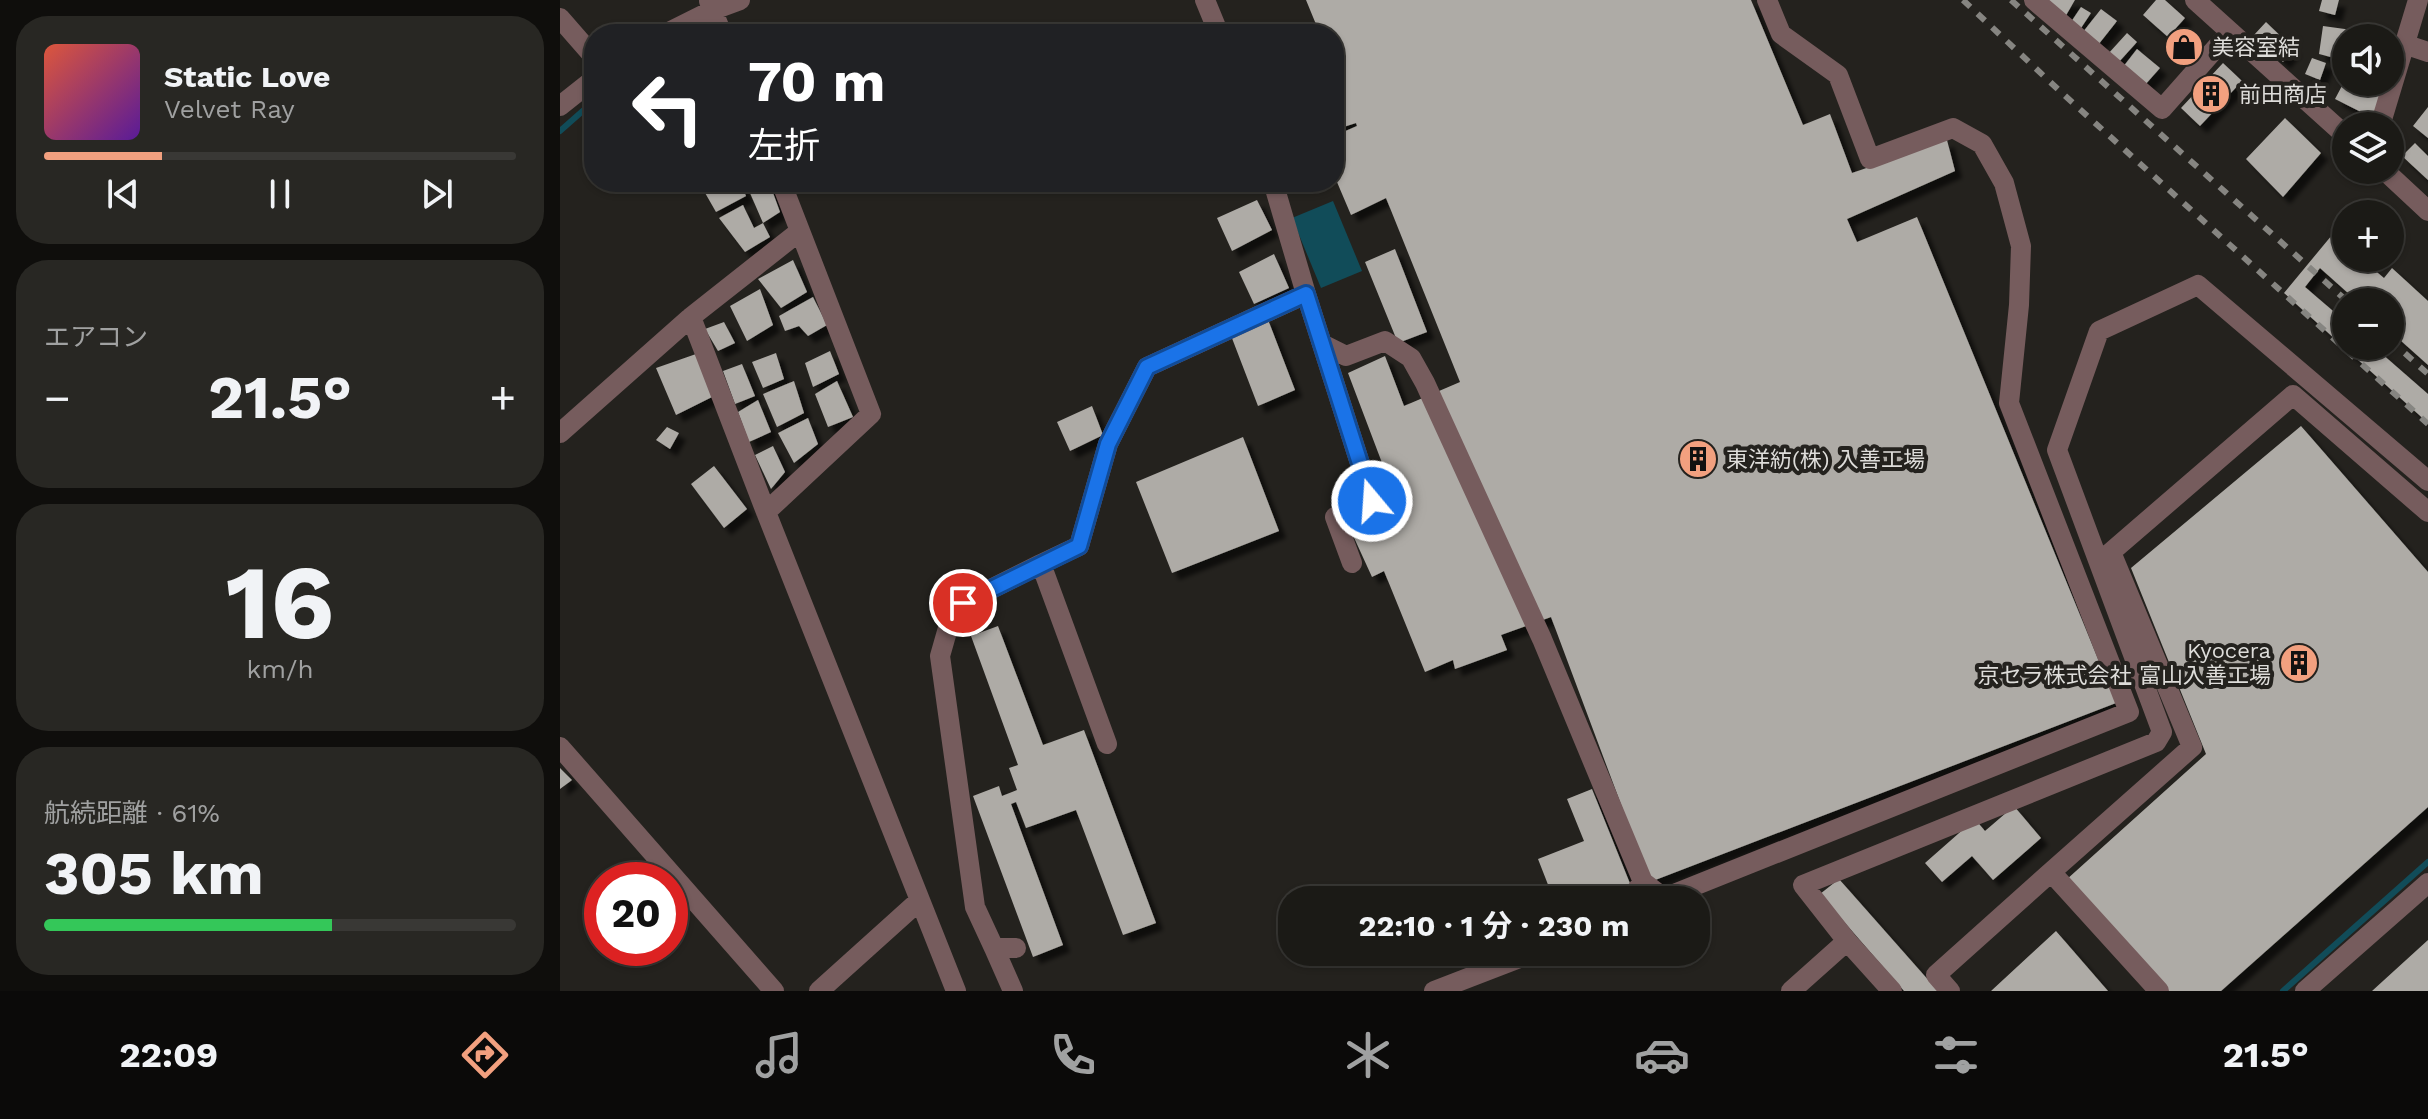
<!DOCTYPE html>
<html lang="ja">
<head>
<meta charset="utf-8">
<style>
	body { margin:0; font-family:"Work Sans","Noto Sans JP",sans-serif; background:#282723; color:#f1f3f6; height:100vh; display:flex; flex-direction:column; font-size:30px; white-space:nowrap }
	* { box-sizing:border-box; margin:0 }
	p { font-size:26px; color:#a0a1a1 }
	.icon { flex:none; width:44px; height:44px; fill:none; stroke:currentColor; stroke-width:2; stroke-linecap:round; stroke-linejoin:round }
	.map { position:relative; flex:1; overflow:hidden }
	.panel { display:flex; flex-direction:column; gap:16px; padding:16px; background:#0f0e0c; width:560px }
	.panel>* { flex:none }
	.banner { position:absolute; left:24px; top:24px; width:760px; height:168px; border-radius:32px; box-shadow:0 2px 6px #0004,0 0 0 2px #393835; background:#202124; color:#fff; overflow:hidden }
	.tools { position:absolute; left:1772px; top:24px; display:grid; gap:16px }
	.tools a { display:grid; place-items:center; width:72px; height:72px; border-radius:50%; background:#1b1a16; box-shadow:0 2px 6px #0004,0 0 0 2px #393835; font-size:40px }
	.speed { position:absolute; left:24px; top:862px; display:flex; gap:16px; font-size:40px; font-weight:700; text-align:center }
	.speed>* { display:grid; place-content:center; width:104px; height:104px; border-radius:50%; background:#1b1a16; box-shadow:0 2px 6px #0004,0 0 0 2px #393835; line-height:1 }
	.speed .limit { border:12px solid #d22; background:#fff; color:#111 }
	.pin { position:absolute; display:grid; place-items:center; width:68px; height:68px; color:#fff; margin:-34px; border:4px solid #fff; border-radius:50%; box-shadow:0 2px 8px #0007 }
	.me { position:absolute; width:88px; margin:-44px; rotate:342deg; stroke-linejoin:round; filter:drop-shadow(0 0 6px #0008) }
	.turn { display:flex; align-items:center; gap:28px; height:168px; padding:0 32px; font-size:36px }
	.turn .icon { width:104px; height:104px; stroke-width:2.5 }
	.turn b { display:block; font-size:56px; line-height:68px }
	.big { font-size:60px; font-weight:700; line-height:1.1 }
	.panel .card { flex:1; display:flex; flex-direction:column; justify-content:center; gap:12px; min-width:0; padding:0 28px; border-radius:32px; background:#282723 }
	.panel .dial { align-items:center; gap:0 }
	.dial b { font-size:104px; line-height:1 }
	.song { display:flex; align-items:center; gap:24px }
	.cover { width:96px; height:96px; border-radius:12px; background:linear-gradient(135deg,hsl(10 70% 55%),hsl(270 70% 35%)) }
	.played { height:8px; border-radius:4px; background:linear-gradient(90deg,#f2a07f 25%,#393835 25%) }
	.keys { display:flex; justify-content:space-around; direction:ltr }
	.heat { display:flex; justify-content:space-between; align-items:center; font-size:44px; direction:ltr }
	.charge { height:12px; border-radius:6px; background:linear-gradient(90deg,#34c759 61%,#393835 0) }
	.trip { position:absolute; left:718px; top:886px; width:432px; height:80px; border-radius:32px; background:#1b1a16; box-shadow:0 2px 6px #0004,0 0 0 2px #393835; font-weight:700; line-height:80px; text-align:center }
	.dock { display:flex; height:128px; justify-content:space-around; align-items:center; background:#0b0a09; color:#a0a1a1 }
	.dock .icon { width:56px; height:56px }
	.dock .on { color:#f2a07f }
	.dock b { font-size:36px; color:#f1f3f6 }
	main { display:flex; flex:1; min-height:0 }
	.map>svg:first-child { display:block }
	.water { fill:#114c59 }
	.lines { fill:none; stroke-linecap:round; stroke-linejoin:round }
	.stream { stroke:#114c59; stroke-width:6 }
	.building { fill:#aeaba6; filter:url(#shadow) }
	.minor { stroke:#765c5d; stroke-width:20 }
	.rail { stroke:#868581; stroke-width:6; stroke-dasharray:10 10; stroke-linecap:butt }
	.route-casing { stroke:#114b97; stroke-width:20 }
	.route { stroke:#1a73e8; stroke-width:14 }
	.labels { text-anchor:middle; stroke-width:8; stroke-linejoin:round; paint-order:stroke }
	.poi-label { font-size:22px; fill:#deddda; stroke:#24221e; text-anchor:start }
</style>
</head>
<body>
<main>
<section class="panel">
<div class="card">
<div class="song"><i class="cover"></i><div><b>Static Love</b><p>Velvet Ray</p></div></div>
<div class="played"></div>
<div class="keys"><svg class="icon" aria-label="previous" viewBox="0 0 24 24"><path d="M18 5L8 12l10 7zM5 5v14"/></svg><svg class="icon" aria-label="pause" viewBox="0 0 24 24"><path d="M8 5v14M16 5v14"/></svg><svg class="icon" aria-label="next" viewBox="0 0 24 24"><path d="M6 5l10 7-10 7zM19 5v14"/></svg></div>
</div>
<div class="card"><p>エアコン</p>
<div class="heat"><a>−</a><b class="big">21.5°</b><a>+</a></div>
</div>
<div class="card dial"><b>16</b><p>km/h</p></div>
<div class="card"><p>航続距離 · 61%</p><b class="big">305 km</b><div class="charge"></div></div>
</section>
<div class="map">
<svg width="1868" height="991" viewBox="0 0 1868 991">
	<defs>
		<filter id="shadow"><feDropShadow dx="7" dy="7" stdDeviation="2" flood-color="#0009"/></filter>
	</defs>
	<rect width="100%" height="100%" fill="#24221e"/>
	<path class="water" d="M773 201 802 271 761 288 732 218Z"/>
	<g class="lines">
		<path class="stream" d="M0 131 34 101
			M1723 991 1868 862"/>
	</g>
	<path class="building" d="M746 0H1191L1243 125 1270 114 1292 173 1387 140 1395 171 1287 219 1297 242 1357 217 1556 703 1090 882 991 617 941 635 947 650 895 669 893 660 865 672 824 571 812 577 791 531 841 513 788 373 825 356 844 406 900 382 826 198 791 215 774 175V136L797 126 796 123 774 130V34H760Z
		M1486 0H1515L1505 17Z
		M1596 0H1605L1625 18 1608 37 1583 15Z
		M1762 0H1779L1775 15 1759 11Z
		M1521 7 1531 13 1521 28 1511 22Z
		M1541 9 1557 21 1538 45 1523 32Z
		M1706 22 1734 49 1723 62 1694 35Z
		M1763 26 1792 30 1791 38H1786V61L1759 54Z
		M1567 33 1577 42 1558 63 1548 54Z
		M1619 34 1635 49 1623 63 1606 48Z
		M1577 49 1600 68 1584 86 1563 67Z
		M1752 58 1766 63 1760 80 1745 74Z
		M1663 63 1682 81 1640 126 1621 108Z
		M1784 82H1792L1823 96 1813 118 1775 99Z
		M1868 107V138L1853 126Z
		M1725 118 1761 153 1723 197 1686 159Z
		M1855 143 1868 156V180L1842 156Z
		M143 182H180L186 196 156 212 140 184Z
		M195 182H209L220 212 203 223 210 237 185 252 159 218 183 205 194 228 203 223 187 186Z
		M697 200 712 230 672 251 657 218Z
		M1772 235 1786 246V258H1800L1824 278 1832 268 1868 301V365L1830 331V302H1798L1760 268 1745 287 1786 322V346H1813L1868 394V423L1724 293Z
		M835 249 867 332 838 343 805 262Z
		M714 254 729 288 694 304 679 272Z
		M233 260 247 292 221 308 198 279Z
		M200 289 213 325 187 341 170 306Z
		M253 297 267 325 248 336 239 326 225 331 219 316Z
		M707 317 735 390 698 406 670 333Z
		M164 322 175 343 158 351 145 329Z
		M270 351 279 374 253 387 245 363Z
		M216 353 224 379 203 388 192 362Z
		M136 354 152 397 116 415 96 368Z
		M182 364 195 396 175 404 163 371Z
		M234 381 244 413 217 427 203 394Z
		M277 381 293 417 268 427 255 394Z
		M198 400 211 432 189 442 178 412Z
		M532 406 543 435 510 451 497 422Z
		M248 418 258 444 234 463 218 433Z
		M1741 426 1868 572V807L1661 991H1602L1506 880 1646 754 1571 568Z
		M107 427 119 433 110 449 96 440Z
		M683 437 719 531 612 573 576 482Z
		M213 446 225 472 211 489 195 455Z
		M154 466 187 509 164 528 131 484Z
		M438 626 483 745 524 730 596 923 563 935 516 810 466 828 456 802 451 804 503 945 473 957 413 796 439 786 442 796 457 790 449 768 458 765 411 636Z
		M0 768 12 780 0 789Z
		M1032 789 1073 891 1050 900H994L978 859 1024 841 1007 799Z
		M1454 806 1481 838 1433 880 1412 856 1382 882 1365 863 1415 819 1425 831Z
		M1279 879 1378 991H1344L1260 894Z
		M1496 931 1548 991H1431Z
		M1868 940V991H1812Z"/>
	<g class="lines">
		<path class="minor" d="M645 0 659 34
			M1474 0 1602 109 1670 32
			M1635 0 1786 136
			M149 1 162 34
			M0 18 34 57
			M105 34 153 10 180 0
			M1844 44 1868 52
			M0 106 34 79
			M1820 126 1858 0
			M1824 170 1868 211
			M746 294 812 501 775 517 792 563
			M131 317 206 512 396 991
			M762 344 786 356 825 341 851 358 865 383 982 639 1083 882 1069 900
			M0 433 131 317 240 231
			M206 512 311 414 221 182
			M547 744 481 564 519 546 548 444 587 367 746 294 713 182
			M0 747 214 991
			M1083 882 1104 898 1569 712 1449 403 1459 305 1461 246 1444 183 1422 144 1393 128 1310 159 1278 75 1221 34 1207 0
			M434 948 453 991
			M456 948H434L415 907 380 656 388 628 403 603 481 564
			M259 991 360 900
			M874 991 975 952
			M1231 991 1287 941
			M1332 991 1287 941 1243 885 1596 742 1602 732 1497 450 1539 331 1638 285 1868 481
			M1390 991 1376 975 1491 872
			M1599 991 1491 872 1632 747 1551 552 1733 395 1868 512
			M1745 991 1868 883"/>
		<path class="rail" d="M1403 0 1503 94 1868 424
			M1451 0 1788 302
			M1830 340 1868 374"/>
	</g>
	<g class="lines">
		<g class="route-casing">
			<path id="route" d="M403 603 519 546 548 444 587 367 746 294 812 501"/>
		</g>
		<use href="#route" class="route"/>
	</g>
	<defs>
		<g id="shop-disc" transform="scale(2)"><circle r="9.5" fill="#f2a07f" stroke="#24221e"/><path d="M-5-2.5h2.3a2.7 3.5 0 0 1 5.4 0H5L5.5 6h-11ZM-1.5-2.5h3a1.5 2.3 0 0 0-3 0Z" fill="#111"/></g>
		<g id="building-disc" transform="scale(2)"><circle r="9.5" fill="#f2a07f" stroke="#24221e"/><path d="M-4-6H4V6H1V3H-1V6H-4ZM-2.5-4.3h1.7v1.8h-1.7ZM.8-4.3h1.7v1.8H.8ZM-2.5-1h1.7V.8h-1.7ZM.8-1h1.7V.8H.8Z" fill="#111"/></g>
	</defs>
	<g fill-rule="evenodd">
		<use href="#shop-disc" x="1624" y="47"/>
		<use href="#building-disc" x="1651" y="94"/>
		<use href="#building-disc" x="1138" y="459"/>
		<use href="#building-disc" x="1739" y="663"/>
	</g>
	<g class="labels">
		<g class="poi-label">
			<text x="1652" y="55">美容室結</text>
			<text x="1679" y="102">前田商店</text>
			<text x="1166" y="467">東洋紡(株) 入善工場</text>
			<text x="1711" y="658" text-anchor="end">Kyocera<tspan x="1711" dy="25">京セラ株式会社 富山入善工場</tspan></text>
		</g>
	</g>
</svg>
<div class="tools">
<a><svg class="icon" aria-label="sound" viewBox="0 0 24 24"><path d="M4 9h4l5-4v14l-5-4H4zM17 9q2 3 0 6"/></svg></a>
<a><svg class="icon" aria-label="layers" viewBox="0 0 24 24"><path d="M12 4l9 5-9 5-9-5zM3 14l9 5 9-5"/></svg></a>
<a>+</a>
<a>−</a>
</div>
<div class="speed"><div class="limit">20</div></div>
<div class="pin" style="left:403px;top:603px;background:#d93025"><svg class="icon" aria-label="arrive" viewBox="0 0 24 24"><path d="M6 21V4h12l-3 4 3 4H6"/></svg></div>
<svg class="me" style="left:812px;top:501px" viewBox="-20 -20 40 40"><circle r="17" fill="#1a73e8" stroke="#fff" stroke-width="3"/><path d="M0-11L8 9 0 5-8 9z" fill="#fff"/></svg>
<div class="trip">22:10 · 1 分 · 230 m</div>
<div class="banner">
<div class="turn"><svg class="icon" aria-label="left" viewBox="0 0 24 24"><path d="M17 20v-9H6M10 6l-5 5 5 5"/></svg><div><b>70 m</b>左折</div></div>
</div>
</div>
</main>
<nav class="dock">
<b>22:09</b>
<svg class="icon on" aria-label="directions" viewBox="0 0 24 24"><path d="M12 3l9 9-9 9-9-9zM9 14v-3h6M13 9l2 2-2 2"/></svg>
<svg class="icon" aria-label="music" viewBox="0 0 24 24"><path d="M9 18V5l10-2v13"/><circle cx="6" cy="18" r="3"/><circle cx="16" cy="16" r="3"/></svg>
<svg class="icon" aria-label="phone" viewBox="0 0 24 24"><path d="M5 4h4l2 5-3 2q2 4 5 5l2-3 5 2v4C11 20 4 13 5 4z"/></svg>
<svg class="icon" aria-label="climate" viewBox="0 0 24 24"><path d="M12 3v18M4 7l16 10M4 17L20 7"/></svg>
<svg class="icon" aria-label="car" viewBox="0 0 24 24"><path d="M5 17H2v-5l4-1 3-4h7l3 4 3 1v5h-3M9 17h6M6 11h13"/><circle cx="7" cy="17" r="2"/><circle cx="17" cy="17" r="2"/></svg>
<svg class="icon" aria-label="filters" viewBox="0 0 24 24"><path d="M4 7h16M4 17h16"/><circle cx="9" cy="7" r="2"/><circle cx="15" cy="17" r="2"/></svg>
<b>21.5°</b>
</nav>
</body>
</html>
